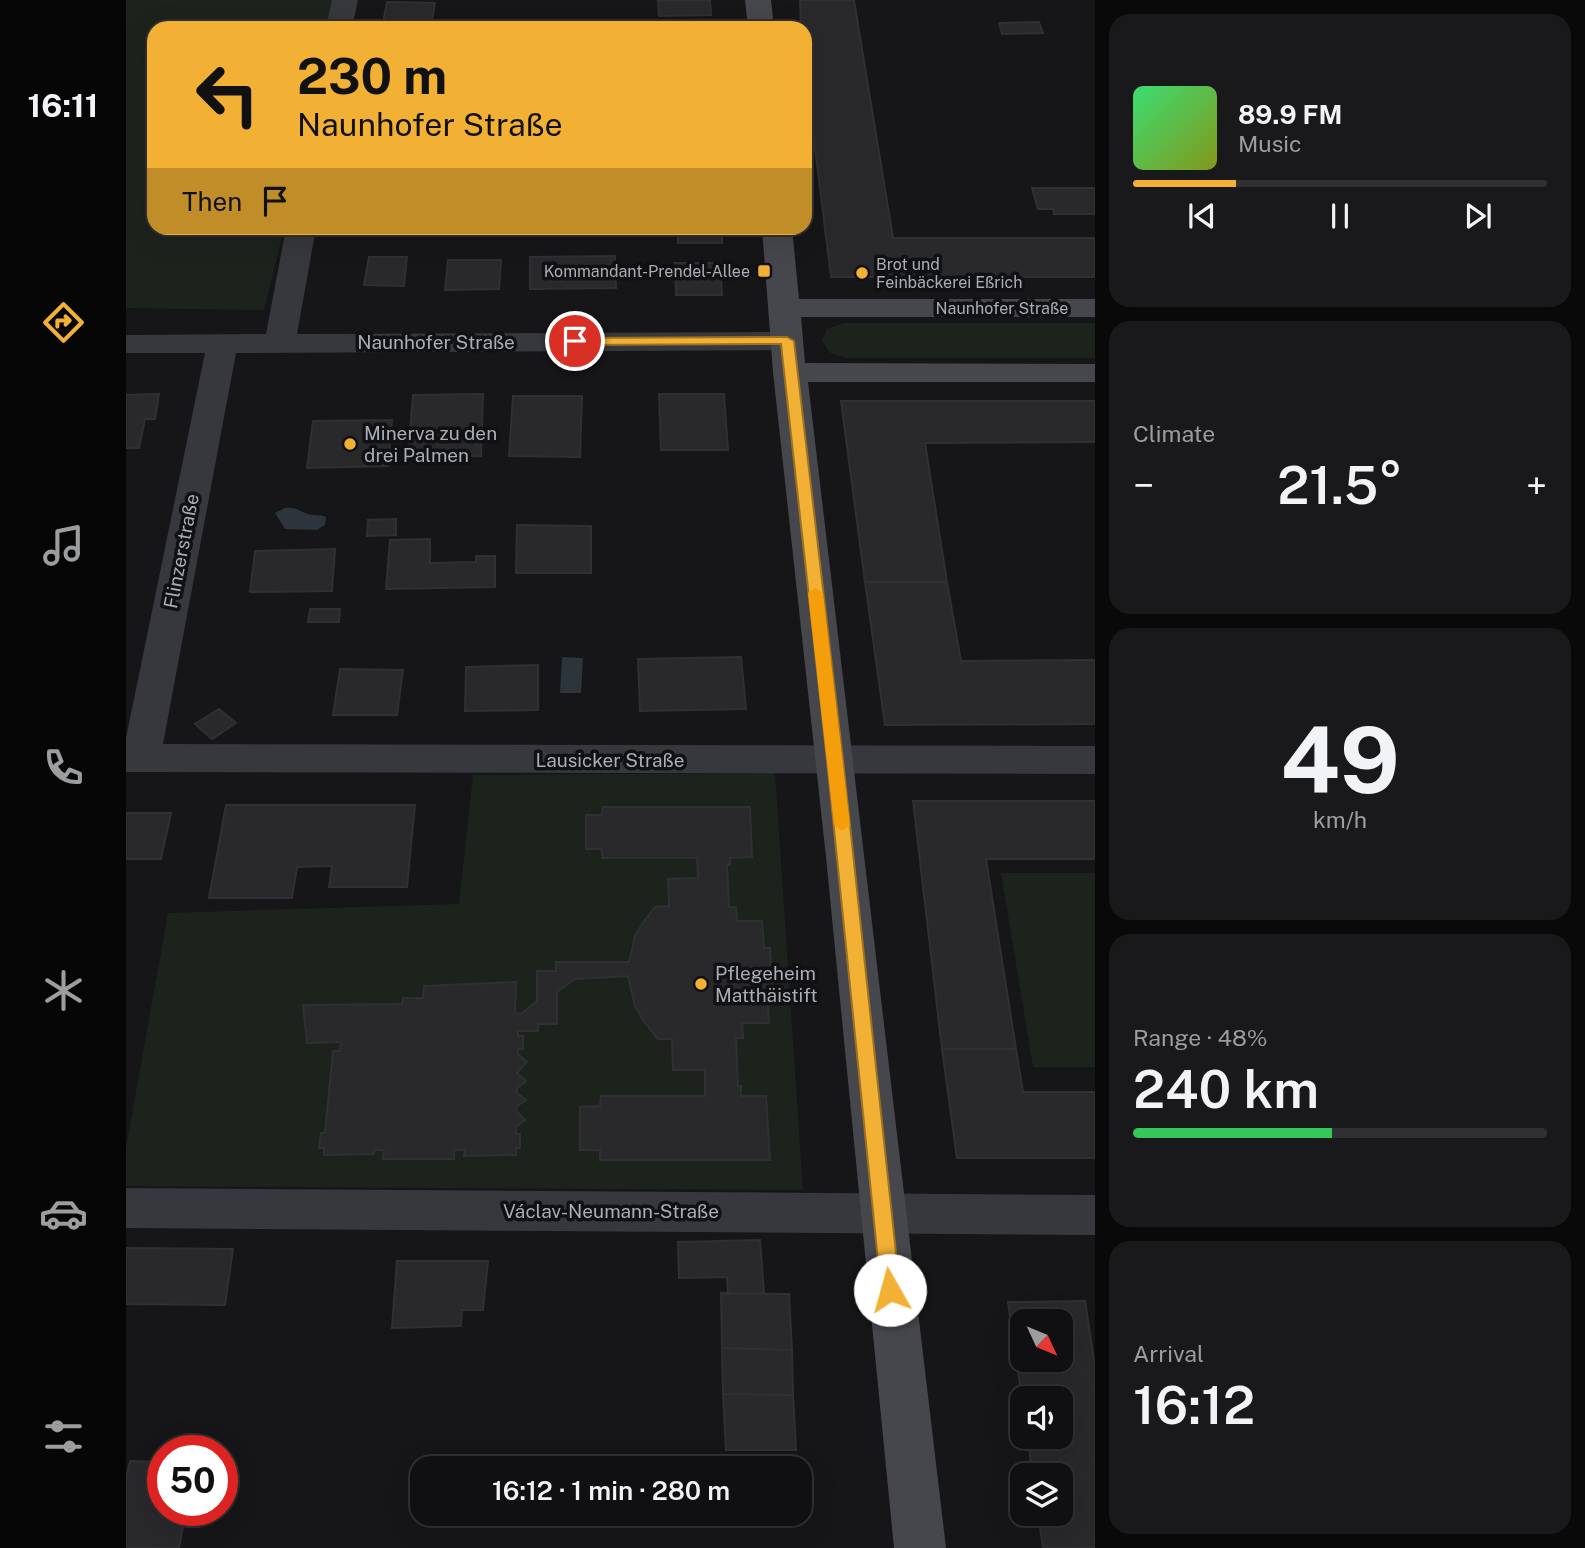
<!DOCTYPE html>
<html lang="en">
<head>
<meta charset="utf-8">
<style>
	body { margin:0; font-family:"Public Sans",sans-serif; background:#19191b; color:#f1f3f6; height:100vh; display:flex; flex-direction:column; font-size:26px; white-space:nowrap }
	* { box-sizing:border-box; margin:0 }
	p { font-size:23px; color:#9c9d9f }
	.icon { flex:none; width:38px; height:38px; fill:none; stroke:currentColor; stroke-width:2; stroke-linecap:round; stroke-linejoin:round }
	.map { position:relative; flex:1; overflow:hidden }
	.details { display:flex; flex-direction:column; gap:14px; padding:14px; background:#09090a; width:490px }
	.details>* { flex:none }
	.top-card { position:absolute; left:21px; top:21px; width:665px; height:214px; border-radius:21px; box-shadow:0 7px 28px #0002,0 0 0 2px #303032; background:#f2b134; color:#111; overflow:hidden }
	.needle { width:46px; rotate:134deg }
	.tools { position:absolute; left:884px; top:1309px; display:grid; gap:14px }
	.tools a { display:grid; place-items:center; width:63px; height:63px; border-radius:14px; background:#101012; box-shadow:0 7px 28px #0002,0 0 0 2px #303032; font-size:35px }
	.speed { position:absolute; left:21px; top:1435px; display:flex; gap:14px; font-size:35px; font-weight:700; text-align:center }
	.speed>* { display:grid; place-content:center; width:91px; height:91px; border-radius:50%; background:#101012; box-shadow:0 7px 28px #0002,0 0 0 2px #303032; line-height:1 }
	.speed .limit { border:10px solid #d22; background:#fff; color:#111 }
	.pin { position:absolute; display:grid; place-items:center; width:60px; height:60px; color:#fff; margin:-30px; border:4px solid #fff; border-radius:50%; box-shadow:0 2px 7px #0007 }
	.me { position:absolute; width:77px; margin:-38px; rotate:353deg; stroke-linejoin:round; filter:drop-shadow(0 0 5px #0008) }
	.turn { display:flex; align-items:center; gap:24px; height:147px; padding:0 35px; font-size:32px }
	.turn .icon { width:91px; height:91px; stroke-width:2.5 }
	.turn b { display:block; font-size:49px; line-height:60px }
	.then { display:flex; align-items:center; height:66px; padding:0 35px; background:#0003; gap:14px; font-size:26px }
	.big { font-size:52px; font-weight:600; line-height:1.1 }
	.details .widget { flex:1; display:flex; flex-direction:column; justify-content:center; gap:10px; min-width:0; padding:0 24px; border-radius:21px; background:#19191b }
	.details .dial { align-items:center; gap:0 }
	.dial b { font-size:91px; line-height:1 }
	.song { display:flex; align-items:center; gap:21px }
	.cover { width:84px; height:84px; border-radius:10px; background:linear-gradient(135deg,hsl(140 70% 55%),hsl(70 70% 35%)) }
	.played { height:7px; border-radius:4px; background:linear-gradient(90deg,#f2b134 25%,#303032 25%) }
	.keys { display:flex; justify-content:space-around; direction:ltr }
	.heat { display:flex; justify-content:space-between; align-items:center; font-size:38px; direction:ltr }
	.charge { height:10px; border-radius:5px; background:linear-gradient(90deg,#34c759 48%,#303032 0) }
	.trip { position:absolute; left:284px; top:1456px; width:402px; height:70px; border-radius:21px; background:#101012; box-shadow:0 7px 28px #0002,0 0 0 2px #303032; font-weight:600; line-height:70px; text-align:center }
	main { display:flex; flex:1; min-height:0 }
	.tabs { display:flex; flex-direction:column; width:126px; justify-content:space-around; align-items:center; background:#060607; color:#9c9d9f }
	.tabs .icon { width:49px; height:49px }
	.tabs .current { color:#f2b134 }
	.tabs b { font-size:32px; color:#f1f3f6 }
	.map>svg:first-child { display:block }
	.green { fill:#1c231d }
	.water { fill:#2c353c }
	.building { fill:#29292c; stroke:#303034; stroke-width:2; fill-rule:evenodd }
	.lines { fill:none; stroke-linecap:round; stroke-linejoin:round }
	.street { fill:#37383d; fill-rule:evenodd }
	.secondary { fill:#45474d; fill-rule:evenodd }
	.route { fill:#f2b134; stroke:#9d7322; stroke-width:2 }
	.slow { fill:#f59e0b }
	.poi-dot { fill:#f2b134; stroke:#111113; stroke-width:2.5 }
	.labels { text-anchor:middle; stroke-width:7; stroke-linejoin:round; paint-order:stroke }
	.far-poi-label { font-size:16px; fill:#a8adb8; stroke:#111113; text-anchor:start }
	.far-street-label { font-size:16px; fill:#a8adb8; stroke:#111113 }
	.street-label { font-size:19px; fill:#a8adb8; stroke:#111113 }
	.poi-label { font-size:19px; fill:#a8adb8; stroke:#111113; text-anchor:start }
</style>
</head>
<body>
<main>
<nav class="tabs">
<b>16:11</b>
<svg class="icon current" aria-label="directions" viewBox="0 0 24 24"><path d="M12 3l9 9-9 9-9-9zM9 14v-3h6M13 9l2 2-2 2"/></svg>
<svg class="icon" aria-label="music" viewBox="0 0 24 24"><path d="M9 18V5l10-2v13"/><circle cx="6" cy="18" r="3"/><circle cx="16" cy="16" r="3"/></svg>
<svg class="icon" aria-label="phone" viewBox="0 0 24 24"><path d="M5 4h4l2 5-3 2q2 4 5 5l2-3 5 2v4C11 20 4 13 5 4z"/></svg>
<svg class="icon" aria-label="climate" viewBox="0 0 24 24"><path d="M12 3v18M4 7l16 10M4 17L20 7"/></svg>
<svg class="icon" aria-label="car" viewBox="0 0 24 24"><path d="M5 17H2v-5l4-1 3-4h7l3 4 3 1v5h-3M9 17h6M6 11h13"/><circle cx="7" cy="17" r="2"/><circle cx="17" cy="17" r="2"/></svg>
<svg class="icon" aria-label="filters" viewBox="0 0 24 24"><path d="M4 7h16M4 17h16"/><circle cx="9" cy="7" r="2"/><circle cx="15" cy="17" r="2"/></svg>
</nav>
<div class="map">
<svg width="969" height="1548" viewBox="0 0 969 1548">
	<rect width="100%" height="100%" fill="#161618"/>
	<path class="green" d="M0 0H215L208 28H28V228H158L138 310 0 308Z
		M718 323H969V358H721L704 353 696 341 701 329Z
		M649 773 677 1190 0 1186V1148L42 913 333 904 347 775Z
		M875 873H969V1067H907Z"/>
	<path class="water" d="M159 508C170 507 173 511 182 514 188 516 193 514 200 517L199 525 191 530 159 529 149 513Z
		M436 657 457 658 455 693H434Z"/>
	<path class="building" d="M532 0H584L585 15 533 16Z
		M674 0H728L767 238H969V277H705L679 67V28H675Z
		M261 2 309 3 305 28H256Z
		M913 22 917 33 876 34 873 23Z
		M906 188H969V214H928L927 209H912Z
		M552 228H596V243H552Z
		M489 256 490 288 404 289V257Z
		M243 257H281L278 286 238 285Z
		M322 260H375L373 289 319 290Z
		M549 263H594L596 295H550Z
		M33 394 29 419H19L13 448H0V395Z
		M357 394 355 456 282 457 287 395Z
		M533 394H598L602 450H535Z
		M387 396H456L454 457 383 456Z
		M715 401H969V442L799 443 821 582H739Z
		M266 420 262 466 181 468 187 421Z
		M270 519V535L241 536 242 520Z
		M391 525 465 526V573H390Z
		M304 539V563L350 562V556H369V587L260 589 264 540Z
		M209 549 206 591 124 592 129 551Z
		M739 582H821L835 661 969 660V724L759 725Z
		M184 609H214L213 622H182Z
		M615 657 620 709 514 711 512 659Z
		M412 665V710L339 711 340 667Z
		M214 669 277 670 271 715H207Z
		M93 709 110 723 86 739 69 724Z
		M787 801H969V859H860L890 1049H816Z
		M100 805H289L281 887H203L206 866 171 867 166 898H83Z
		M477 807H624L626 857 604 858V865H601L603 907H610L611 921H636L638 948H644L647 992H641L643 1023H616L617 1038H610L612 1086H615V1096H640L644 1160H474V1150H454V1107L474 1106 475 1096H579V1070H547L546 1039H532L519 1023 509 1006 502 976 449 979 431 992V1024H412V1031H392V1036H397V1049H392V1054L401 1062 391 1073 400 1081 391 1088V1093L400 1100 390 1107 391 1112 399 1120 390 1127V1134H394V1148H390V1155L338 1156 339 1150H328V1159H257L258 1150H249L248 1154 198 1155V1148H193L195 1133H199L207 1051H214L215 1042 181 1043 177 1005 276 1004 277 998H297L298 986 390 982 389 1013 395 1014 411 1001V971H430V962H503L509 936 518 921 529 907 543 906 542 879 572 878 571 858H476V849H460V815H476Z
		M0 813H45L35 859H0Z
		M816 1049H890L897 1092H969V1158H831Z
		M634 1240 638 1293 602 1294 601 1277 553 1278 552 1242Z
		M0 1248 107 1249 99 1305 0 1304Z
		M271 1261H362L357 1310H336L335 1326 266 1328Z
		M595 1293 663 1294 666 1350 596 1348Z
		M959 1301 969 1366V1548H917L912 1514H934V1475H907L901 1437H934V1398L896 1399 882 1302ZM896 1321H934V1360H896Z
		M596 1348 666 1350 667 1395 597 1394Z
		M597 1394 667 1395 670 1450H600Z
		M4 1461 37 1462V1510H60L53 1548H0V1478Z"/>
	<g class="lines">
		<path class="street" d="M206 0H232L226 28H200Z
			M160 228H190L171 334 661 332 672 334 677 341 672 348 661 350 110 353 37 744 969 746V774L0 772V738L79 353H0V335L140 334Z
			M0 1188 969 1195V1235L0 1228Z"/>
		<path class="secondary" d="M619 0H645L648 28H622Z
			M636 228H666L673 299H969V317H675L679 363 969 364V382H682L820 1548H768L700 857 647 372Z"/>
	</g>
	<path class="route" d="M661 337 668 341 717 760 774 1290 771 1297 764 1299 757 1297 755 1290 701 760 655 344 449 345 442 341 449 338Z"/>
	<path class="slow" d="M689 588 697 593 724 825 716 831 708 825 682 593Z"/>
	<g class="poi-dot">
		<rect x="631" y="264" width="14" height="14" rx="3.5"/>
		<circle cx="736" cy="273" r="7"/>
		<circle cx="224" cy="444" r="7"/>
		<circle cx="575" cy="984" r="7"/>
	</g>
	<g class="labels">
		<g class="far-poi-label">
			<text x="750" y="270">Brot und<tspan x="750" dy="18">Feinbäckerei Eßrich</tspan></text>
			<text x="624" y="277" text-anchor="end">Kommandant-Prendel-Allee</text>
		</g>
		<g class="far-street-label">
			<text x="876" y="314">Naunhofer Straße</text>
		</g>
		<g class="street-label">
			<text x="310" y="349">Naunhofer Straße</text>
			<text transform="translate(55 551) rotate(-79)" y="7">Flinzerstraße</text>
			<text x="484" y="767">Lausicker Straße</text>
			<text x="485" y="1218">Václav-Neumann-Straße</text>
		</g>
		<g class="poi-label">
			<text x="238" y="440">Minerva zu den<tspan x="238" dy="22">drei Palmen</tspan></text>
			<text x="589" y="980">Pflegeheim<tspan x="589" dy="22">Matthäistift</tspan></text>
		</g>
	</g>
</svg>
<div class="tools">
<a><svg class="needle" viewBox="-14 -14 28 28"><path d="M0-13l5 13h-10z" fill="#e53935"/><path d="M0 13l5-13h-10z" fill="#9c9d9f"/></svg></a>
<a><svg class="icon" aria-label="sound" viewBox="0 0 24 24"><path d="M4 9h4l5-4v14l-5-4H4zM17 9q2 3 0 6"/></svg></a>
<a><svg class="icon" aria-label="layers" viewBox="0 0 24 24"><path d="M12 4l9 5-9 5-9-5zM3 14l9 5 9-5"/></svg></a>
</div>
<div class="speed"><div class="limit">50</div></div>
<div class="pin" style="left:449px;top:341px;background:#d93025"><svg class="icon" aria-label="arrive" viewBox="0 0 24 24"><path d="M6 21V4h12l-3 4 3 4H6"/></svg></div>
<svg class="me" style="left:764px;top:1290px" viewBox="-20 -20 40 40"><circle r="19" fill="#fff"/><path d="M0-13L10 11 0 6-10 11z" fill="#f2b134"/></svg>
<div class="trip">16:12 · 1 min · 280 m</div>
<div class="top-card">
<div class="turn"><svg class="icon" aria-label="left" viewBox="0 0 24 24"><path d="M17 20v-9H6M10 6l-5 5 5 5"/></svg><div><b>230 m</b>Naunhofer Straße</div></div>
<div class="then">Then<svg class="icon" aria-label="arrive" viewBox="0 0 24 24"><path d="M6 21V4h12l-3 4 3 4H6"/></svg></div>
</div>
</div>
<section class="details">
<div class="widget">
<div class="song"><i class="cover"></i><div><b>89.9 FM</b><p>Music</p></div></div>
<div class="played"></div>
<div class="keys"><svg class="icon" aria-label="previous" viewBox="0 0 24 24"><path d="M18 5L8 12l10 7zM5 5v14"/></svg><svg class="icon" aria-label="pause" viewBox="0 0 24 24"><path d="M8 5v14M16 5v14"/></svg><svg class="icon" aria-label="next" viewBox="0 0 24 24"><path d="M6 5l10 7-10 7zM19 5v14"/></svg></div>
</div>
<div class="widget"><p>Climate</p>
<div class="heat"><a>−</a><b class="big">21.5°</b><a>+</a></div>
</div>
<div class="widget dial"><b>49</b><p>km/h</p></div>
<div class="widget"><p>Range · 48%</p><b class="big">240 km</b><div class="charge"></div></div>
<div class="widget"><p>Arrival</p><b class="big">16:12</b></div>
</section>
</main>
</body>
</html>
